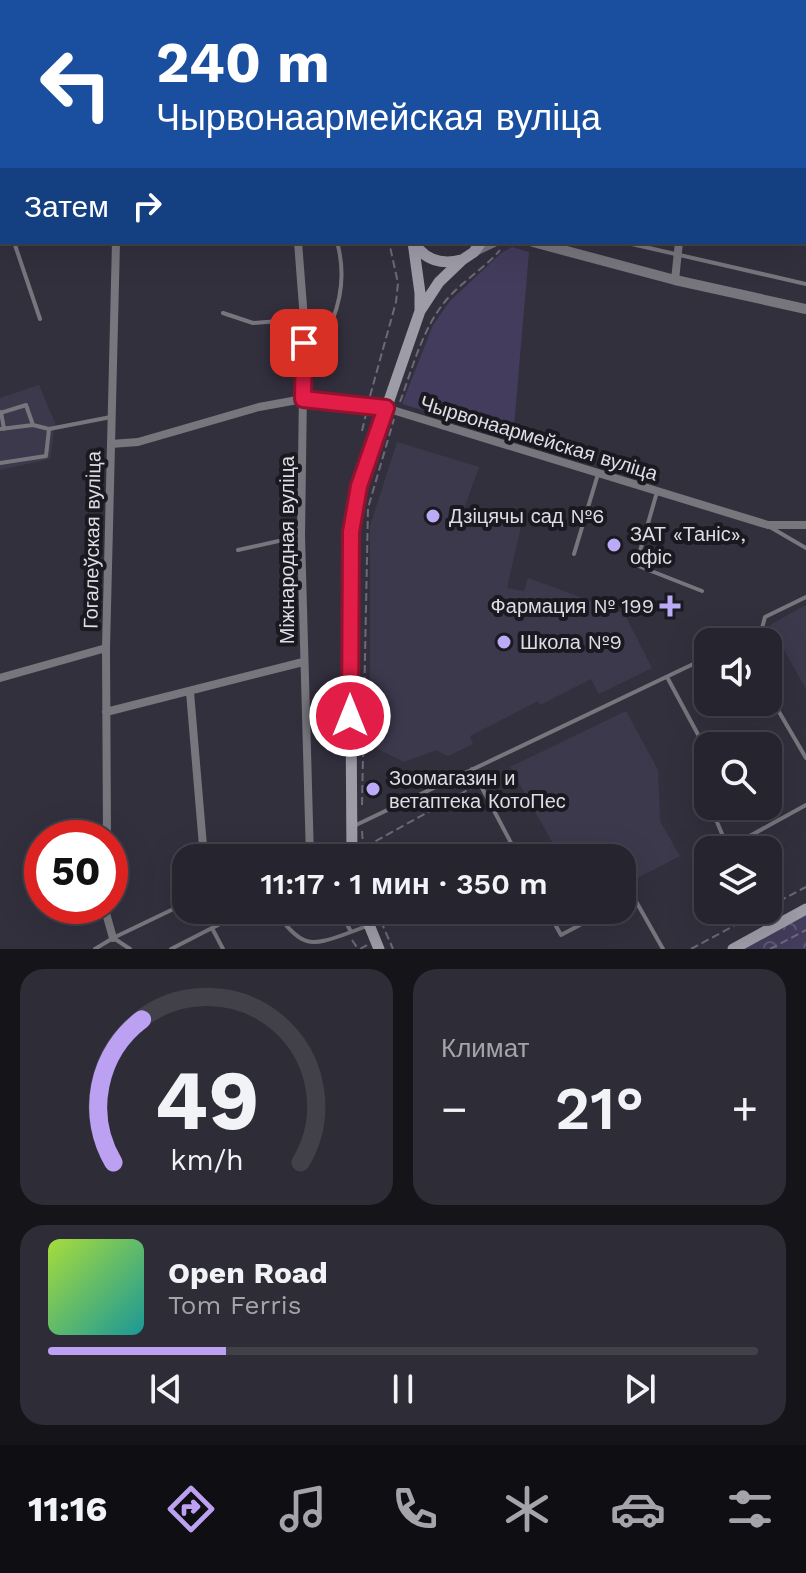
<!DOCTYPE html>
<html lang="ru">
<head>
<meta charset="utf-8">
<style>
	body { margin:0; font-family:"Work Sans",sans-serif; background:#2e2c36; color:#f1f3f6; height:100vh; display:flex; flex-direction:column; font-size:30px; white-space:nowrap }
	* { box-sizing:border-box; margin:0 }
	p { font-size:26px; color:#a4a4aa }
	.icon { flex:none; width:44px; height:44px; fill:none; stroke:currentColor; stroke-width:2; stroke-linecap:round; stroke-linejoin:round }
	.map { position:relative; height:949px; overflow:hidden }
	.details { display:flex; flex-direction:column; gap:20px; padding:20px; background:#151419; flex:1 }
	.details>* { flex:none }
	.banner { position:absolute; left:0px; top:0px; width:806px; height:244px; box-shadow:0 8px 32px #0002,0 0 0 2px #42414a; background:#1a4fa0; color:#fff; overflow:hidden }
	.buttons { position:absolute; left:694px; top:628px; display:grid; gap:16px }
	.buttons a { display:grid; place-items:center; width:88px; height:88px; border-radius:16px; background:#26242e; box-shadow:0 8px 32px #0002,0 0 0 2px #42414a; font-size:40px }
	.speed { position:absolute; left:24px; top:820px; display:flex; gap:16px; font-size:40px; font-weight:700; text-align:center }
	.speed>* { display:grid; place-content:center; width:104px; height:104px; border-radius:50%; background:#26242e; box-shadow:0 8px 32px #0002,0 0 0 2px #42414a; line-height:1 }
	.speed .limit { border:12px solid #d22; background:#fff; color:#111 }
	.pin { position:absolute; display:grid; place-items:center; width:68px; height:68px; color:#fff; margin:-34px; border-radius:16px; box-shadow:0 4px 12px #0006 }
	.me { position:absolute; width:88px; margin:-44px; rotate:0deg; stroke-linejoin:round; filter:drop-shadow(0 0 6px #0008) }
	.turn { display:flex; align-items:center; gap:28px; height:168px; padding:0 24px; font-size:36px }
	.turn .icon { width:104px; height:104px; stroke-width:2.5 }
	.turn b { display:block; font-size:56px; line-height:68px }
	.then { display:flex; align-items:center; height:76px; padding:0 24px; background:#0003; gap:16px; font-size:30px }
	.big { font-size:60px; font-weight:600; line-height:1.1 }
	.details .tile { flex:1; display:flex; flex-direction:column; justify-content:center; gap:12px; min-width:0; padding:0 28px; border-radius:24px; background:#2e2c36 }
	.details .dial { align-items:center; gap:0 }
	.dial svg { height:208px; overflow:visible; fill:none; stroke:#42414a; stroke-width:7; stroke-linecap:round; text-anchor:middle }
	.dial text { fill:#f1f3f6; stroke:none }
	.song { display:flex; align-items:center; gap:24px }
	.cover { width:96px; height:96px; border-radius:12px; background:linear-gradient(135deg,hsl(80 70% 55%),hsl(180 70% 35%)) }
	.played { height:8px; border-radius:4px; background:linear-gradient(90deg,#bca0f2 25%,#42414a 25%) }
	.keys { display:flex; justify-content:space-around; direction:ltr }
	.heat { display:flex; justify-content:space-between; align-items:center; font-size:44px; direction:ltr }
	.details .tiles { flex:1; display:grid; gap:20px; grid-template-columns:1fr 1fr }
	.tile:last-child { grid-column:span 2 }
	.trip { position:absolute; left:172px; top:844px; width:464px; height:80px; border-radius:24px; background:#26242e; box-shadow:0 8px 32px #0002,0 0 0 2px #42414a; font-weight:600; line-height:80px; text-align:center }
	.tabs { display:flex; height:128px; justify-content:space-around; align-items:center; background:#0f0e12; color:#a4a4aa }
	.tabs .icon { width:56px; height:56px }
	.tabs .on { color:#bca0f2 }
	.tabs b { font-size:36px; color:#f1f3f6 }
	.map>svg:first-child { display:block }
	.built { fill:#3d394d }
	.grass { fill:#433c5c }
	.park { fill:url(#park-crowns) }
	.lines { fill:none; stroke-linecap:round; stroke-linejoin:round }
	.path { stroke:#6c6a76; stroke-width:2; stroke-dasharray:8 4; stroke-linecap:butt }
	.service { stroke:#77767d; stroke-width:4 }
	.minor { stroke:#77767d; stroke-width:8 }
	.tertiary { stroke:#77767d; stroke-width:10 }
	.secondary { stroke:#9e9ca7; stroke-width:11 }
	.route-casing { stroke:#92132f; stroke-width:20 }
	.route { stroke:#e11d48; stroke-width:14 }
	.poi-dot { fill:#bbaaf6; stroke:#1a191f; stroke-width:3 }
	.labels { text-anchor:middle; stroke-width:8; stroke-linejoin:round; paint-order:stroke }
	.street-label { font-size:20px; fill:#dedde6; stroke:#1a191f }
	.poi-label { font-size:20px; fill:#dedde6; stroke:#1a191f; text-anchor:start }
</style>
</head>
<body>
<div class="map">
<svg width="806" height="949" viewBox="0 0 806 949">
	<defs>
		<pattern id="park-crowns" width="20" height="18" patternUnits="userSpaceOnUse" patternTransform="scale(2)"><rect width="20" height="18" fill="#433c5c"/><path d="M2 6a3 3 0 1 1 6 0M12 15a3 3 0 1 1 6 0" fill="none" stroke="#5e5873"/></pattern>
	</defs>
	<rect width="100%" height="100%" fill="#33303e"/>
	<path class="built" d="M39 385 55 423 50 459 0 470V398Z
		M397 442 479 467 464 509 522 522 507 588 524 591 528 578 624 613 652 668 599 694 591 679 540 705 538 701 470 736 473 744 448 756 436 750 404 762 370 745V526Z
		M806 605V689L770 625Z
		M626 711 658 770 660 821 680 856 622 886V858H561L510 767Z"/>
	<path class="grass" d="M512 247 529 252 513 437 402 404 433 325 450 301 501 253Z"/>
	<path class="park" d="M806 915V949H744Z"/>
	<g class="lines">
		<path class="path" d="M560 2 567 0
			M715 2 722 0
			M0 146H2
			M0 179H2
			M370 396 396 302 398 283 389 242
			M400 402C413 367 423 326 448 298 464 280 485 268 500 250
			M362 431 366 414
			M362 805 368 508 394 419
			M362 831 364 858
			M365 847 475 786
			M768 907 806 887
			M376 910 393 949
			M352 940 358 949
			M360 949 367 945
			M691 949 763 910
			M770 949 806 930"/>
		<path class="service" d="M316 0H321
			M662 0 663 2
			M301 2 307 0
			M0 111 2 110
			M14 242 40 319
			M623 242 806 284
			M223 313 253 323 304 319
			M306 365C334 329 350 288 337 242
			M1 412 4 429
			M0 413 26 405 33 425
			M0 429 33 425 49 429
			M0 463 46 456 49 429 111 417
			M657 492 636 565 702 591
			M770 527 806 548
			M238 550 301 536
			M574 554 598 474
			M740 642 761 632 765 617 806 597
			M667 677 708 753
			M768 693 806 758
			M472 769 519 858
			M720 806 714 815 728 848 806 805
			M356 825 708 657
			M622 902 633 896 663 949
			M273 910C303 946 306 949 351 932
			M340 910 351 932 367 926
			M547 910 561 935 608 910
			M115 939 130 949
			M95 949 113 938 186 903
			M171 949 212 928
			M223 949 212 928 249 910"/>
		<path class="minor" d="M235 0V2
			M378 0 379 2
			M457 0 458 2
			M42 2 51 0
			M0 11H2
			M804 58H806
			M804 214 806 213
			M298 242 304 319 301 536 310 858
			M675 280 679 242
			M111 444 138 442 259 407 303 399 386 408 768 525H806
			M0 678 106 648
			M190 692 204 858
			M106 712 303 662
			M107 838 106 648 116 242
			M104 906 113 938"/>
		<path class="tertiary" d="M533 242 675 280 806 309
			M475 251 494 242"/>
		<path class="secondary" d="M511 2 518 0
			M0 164 2 163
			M413 242 420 293V310
			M414 243C425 260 442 265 461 260
			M352 858 350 566 357 493 420 311 439 282 462 260 474 252 481 242
			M363 910 379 949
			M733 949 806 909"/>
	</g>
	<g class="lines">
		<g class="route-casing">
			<path id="route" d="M304 343 303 399 386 408 359 486 351 532 350 716"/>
		</g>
		<use href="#route" class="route"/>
	</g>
	<g class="poi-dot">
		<circle cx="433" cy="516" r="8"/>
		<circle cx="614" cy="545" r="8"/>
		<path d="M666 594h8v8h8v8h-8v8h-8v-8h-8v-8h8z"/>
		<circle cx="504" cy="642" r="8"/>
		<circle cx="373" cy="789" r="8"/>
	</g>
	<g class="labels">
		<g class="street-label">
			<text transform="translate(539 438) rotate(17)" y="7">Чырвонаармейская вуліца</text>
			<text transform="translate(92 540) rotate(-89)" y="7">Гогалеўская вуліца</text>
			<text transform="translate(287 550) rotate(-90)" y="7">Міжнародная вуліца</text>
		</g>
		<g class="poi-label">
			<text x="449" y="523">Дзіцячы сад №6</text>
			<text x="630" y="541">ЗАТ «Таніс»,<tspan x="630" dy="23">офіс</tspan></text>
			<text x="654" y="613" text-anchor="end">Фармация № 199</text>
			<text x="520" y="649">Школа №9</text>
			<text x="389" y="785">Зоомагазин и<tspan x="389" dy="23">ветаптека КотоПес</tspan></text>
		</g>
	</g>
</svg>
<div class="buttons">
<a><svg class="icon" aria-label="sound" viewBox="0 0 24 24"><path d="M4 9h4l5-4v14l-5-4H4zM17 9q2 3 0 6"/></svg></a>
<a><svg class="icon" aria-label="search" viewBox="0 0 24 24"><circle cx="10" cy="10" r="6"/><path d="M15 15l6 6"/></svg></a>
<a><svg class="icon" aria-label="layers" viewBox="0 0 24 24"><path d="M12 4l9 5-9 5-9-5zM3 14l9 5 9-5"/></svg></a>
</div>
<div class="speed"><div class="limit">50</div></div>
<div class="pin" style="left:304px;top:343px;background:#d93025"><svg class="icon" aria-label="arrive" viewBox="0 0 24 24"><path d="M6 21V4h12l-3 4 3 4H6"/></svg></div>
<svg class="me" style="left:350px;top:716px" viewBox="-20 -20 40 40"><circle r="17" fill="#e11d48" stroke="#fff" stroke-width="3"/><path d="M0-11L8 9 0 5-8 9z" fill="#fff"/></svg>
<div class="trip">11:17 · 1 мин · 350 m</div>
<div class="banner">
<div class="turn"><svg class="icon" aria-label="left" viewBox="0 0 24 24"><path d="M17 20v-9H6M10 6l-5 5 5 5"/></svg><div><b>240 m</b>Чырвонаармейская вуліца</div></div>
<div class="then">Затем<svg class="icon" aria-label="right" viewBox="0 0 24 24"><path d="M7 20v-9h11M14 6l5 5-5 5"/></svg></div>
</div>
</div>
<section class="details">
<div class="tiles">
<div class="tile dial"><svg viewBox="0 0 100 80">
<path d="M14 69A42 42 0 1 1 86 69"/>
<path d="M14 69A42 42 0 0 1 25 14" stroke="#bca0f2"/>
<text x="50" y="56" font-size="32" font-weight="700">49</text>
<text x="50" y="72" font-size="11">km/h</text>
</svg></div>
<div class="tile"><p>Климат</p>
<div class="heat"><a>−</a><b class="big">21°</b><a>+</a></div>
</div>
<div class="tile">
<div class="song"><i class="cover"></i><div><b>Open Road</b><p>Tom Ferris</p></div></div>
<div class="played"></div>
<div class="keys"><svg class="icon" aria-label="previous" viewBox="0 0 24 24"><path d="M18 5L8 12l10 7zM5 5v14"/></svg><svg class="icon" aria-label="pause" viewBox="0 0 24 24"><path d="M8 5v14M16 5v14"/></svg><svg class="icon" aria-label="next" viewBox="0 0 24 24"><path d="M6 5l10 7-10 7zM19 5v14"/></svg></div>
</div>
</div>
</section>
<nav class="tabs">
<b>11:16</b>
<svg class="icon on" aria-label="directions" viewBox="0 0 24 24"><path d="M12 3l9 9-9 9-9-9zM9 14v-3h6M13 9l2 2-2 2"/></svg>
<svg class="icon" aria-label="music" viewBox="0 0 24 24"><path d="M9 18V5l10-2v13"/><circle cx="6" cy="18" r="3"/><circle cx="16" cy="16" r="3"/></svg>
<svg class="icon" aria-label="phone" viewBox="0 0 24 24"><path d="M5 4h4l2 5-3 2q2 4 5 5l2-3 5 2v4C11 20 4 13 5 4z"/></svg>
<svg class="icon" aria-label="climate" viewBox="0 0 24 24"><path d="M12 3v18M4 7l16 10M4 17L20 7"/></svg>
<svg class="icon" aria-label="car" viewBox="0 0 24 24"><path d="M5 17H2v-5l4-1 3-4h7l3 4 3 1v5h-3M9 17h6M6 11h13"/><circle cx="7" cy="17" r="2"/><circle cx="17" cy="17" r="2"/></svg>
<svg class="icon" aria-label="filters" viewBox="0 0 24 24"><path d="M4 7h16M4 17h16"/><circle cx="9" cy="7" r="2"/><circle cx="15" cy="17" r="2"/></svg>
</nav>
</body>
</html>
